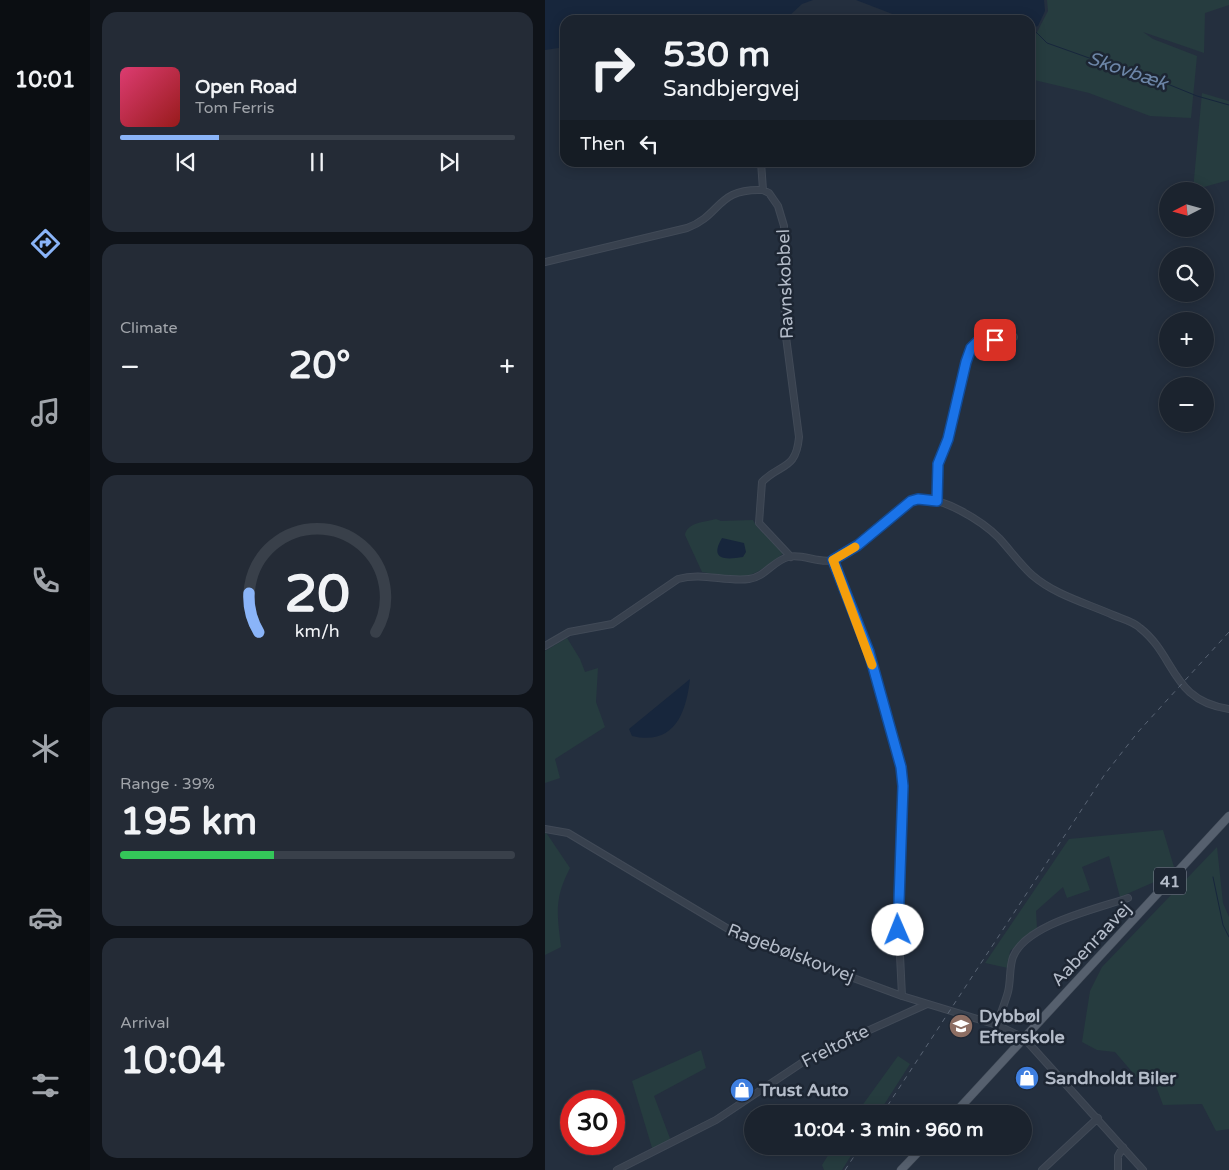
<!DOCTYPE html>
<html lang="en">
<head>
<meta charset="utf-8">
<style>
	body { margin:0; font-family:"Varela Round",sans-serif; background:#242b36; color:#f1f3f6; height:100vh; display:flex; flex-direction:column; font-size:19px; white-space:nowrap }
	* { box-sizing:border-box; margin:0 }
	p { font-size:16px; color:#a0a4aa }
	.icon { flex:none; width:28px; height:28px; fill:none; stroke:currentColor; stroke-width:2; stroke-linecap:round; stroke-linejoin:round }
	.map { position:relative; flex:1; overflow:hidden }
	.panel { display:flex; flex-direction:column; gap:12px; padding:12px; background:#0f1319; width:455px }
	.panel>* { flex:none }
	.banner { position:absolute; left:15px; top:15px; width:475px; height:152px; border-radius:15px; box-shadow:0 2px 12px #0003,0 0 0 1px #39404a; background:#1b232e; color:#f1f3f6; overflow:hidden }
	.needle { width:32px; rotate:264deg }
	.tools { position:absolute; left:614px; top:182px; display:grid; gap:10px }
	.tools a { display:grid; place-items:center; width:55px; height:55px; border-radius:50%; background:#1b232e; box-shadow:0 2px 12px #0003,0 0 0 1px #39404a; font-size:25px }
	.speed { position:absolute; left:15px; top:1090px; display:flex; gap:10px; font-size:25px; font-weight:700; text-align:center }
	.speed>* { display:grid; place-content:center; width:65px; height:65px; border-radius:50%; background:#1b232e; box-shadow:0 2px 12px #0003,0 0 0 1px #39404a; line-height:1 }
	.speed .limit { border:8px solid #d22; background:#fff; color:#111 }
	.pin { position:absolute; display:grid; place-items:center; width:42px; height:42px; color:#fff; margin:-21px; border-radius:10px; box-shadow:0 2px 8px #0006 }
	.me { position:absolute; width:55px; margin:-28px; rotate:359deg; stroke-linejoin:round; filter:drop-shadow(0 0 4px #0008) }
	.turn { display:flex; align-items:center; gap:18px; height:105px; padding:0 20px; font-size:22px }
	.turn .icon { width:65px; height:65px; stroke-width:2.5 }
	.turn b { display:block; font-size:35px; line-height:42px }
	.then { display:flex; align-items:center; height:48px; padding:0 20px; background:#0003; gap:10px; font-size:19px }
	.big { font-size:38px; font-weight:700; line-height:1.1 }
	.panel .card { flex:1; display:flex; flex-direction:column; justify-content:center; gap:8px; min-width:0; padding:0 18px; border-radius:15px; background:#242b36 }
	.panel .dial { align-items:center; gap:0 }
	.dial svg { height:130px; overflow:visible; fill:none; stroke:#39404a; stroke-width:7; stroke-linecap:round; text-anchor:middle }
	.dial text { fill:#f1f3f6; stroke:none }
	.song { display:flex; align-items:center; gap:15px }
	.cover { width:60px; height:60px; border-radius:8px; background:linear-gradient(135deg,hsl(340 70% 55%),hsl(0 70% 35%)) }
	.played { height:5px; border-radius:2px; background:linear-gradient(90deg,#8ab4f8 25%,#39404a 25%) }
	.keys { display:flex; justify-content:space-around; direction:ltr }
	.heat { display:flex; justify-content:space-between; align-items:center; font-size:28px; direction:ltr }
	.charge { height:8px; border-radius:4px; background:linear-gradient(90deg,#34c759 39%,#39404a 0) }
	.trip { position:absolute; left:199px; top:1105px; width:288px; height:50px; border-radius:25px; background:#1b232e; box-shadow:0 2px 12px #0003,0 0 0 1px #39404a; font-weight:700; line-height:50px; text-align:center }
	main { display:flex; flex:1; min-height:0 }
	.menu { display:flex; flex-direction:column; width:90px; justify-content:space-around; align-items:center; background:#0b0e12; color:#a0a4aa }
	.menu .icon { width:35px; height:35px }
	.menu .active { color:#8ab4f8 }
	.menu b { font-size:22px; color:#f1f3f6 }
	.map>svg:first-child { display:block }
	.green { fill:#263c3f }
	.water { fill:#17263c }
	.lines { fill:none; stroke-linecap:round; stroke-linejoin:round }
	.stream { stroke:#17263c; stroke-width:1 }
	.minor-casing { stroke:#414a57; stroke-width:8 }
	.major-casing { stroke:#414a57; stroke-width:9 }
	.minor { stroke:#38414e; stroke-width:6 }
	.major { stroke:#56606e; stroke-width:8 }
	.rail { stroke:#5a6575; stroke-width:1; stroke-dasharray:5 5; stroke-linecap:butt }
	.route-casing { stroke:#114b97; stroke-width:12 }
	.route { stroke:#1a73e8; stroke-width:9 }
	.slow { stroke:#f59e0b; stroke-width:9 }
	.labels { text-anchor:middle; stroke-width:5; stroke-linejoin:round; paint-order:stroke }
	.shield { fill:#1d2633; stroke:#878f9c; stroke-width:1 }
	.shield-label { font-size:16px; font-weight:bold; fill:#b4bcc9 }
	.street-label { font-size:18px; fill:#b4bcc9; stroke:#1d2633 }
	.poi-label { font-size:18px; font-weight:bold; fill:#b4bcc9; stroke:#1d2633; text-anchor:start }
	.water-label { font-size:19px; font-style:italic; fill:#6d86a8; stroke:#1d2633 }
</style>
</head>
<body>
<main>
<nav class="menu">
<b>10:01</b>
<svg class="icon active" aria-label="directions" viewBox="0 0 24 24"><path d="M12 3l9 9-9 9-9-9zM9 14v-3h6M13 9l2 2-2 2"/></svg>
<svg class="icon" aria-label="music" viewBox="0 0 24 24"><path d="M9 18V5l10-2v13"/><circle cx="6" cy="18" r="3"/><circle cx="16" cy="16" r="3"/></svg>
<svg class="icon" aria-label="phone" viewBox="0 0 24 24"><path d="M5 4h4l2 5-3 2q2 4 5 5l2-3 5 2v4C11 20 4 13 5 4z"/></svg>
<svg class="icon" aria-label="climate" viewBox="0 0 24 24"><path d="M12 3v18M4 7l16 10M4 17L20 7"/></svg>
<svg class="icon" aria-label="car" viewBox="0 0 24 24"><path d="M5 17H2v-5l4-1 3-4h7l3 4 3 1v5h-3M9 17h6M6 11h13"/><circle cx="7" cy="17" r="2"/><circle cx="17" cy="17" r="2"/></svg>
<svg class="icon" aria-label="filters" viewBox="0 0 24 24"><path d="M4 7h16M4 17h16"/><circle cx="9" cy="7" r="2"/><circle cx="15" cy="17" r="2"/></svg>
</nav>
<section class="panel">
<div class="card">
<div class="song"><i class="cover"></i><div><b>Open Road</b><p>Tom Ferris</p></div></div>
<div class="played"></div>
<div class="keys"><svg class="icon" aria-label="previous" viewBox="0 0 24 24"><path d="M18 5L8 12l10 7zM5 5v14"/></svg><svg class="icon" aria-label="pause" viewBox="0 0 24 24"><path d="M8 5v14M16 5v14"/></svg><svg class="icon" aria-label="next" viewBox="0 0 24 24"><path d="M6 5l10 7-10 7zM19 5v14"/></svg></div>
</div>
<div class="card"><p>Climate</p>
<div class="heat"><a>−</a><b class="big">20°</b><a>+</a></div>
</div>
<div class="card dial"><svg viewBox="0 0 100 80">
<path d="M14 69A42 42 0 1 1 86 69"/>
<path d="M14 69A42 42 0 0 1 8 45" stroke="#8ab4f8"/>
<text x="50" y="56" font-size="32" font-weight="700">20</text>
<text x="50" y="72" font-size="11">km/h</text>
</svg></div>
<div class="card"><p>Range · 39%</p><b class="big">195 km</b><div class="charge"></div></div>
<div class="card"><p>Arrival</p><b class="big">10:04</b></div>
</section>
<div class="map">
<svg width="684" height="1170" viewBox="0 0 684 1170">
	<rect width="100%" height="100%" fill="#242f3e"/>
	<path class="green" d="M502 0H684V5L660 13 659 53 598 32 608 39 652 56 646 118 605 116 544 93 485 79V33L490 36 503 11Z
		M657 93 684 101V180L648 190Z
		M171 519 176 521 208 520 212 527 239 553C203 581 201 580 157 572L140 535C142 522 161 522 171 519Z
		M22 638 35 659 40 672 53 668 51 702 60 727 10 759 15 778 0 783V651Z
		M618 830 629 867 616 879 575 897 564 856 537 867 545 890 522 898 518 887 491 911 492 929 465 951 463 968 440 963 524 839Z
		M0 831 25 868C9 899 12 913 16 947L0 955Z
		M672 847 678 903 684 917V1129L671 1131 657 1104 618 1105 608 1078 594 1080 570 1052 552 1050 537 1042 545 991 557 967Z
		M156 1050 161 1068 109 1096 126 1141 108 1151 87 1081Z
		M353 1056 365 1064 333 1114H311Z
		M289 1146H312L297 1170H279L277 1165Z"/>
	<path class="water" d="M0 0H268L257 4 244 16 226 15 210 20H20V47L0 50Z
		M311 0H499L500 11 493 26 485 28V20L412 19 388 14 375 20H363Z
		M177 538 199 543 201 552 198 557C180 560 164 560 177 538Z
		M145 679C141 714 129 746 87 736L84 729Z"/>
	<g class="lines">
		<path class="stream" d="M487 28 502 43 547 59 598 74 652 96 684 105
			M668 877 678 925 684 937"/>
		<g class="minor-casing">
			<path id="minor" d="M216 162 218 190
				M0 262 142 228C177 215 171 188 218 190L224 193 233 206 239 226 240 329 254 437C251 471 235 463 217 482L214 523 246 557
				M392 501 393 464 403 439 426 348 432 343 469 337
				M288 560 324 652 356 767 358 786 353 914 357 996
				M0 646 24 632 67 624 133 579C157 572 180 582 204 579 220 577 228 561 243 557 257 553 274 564 288 560 311 553 331 530 349 515 355 509 362 502 370 500 395 494 437 521 454 538 465 550 475 564 487 575 510 595 541 603 568 615 577 619 588 621 595 628 631 656 626 701 684 709
				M0 829 23 833 195 936 357 996 452 1025 479 1038 598 1170
				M452 1025C455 1014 460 1003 463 992 466 980 464 968 468 957 481 924 552 909 583 898
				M72 1170 171 1120 267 1056 382 1004
				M497 1170 553 1118
				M573 1170V1156L578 1147"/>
		</g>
		<g class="major-casing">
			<path id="major" d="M409 1114 684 816
				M356 1170 379 1146"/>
		</g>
		<use href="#minor" class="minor"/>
		<use href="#major" class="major"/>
		<path class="rail" d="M337 1114 560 774 593 732 684 632
			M300 1170 316 1146"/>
	</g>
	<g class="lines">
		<g class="route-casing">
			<path id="route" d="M353 930 358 786 356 767 324 652 288 560 313 545 366 501 373 499 392 501 393 464 403 439 421 362 426 348 432 342 450 340"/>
		</g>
		<use href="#route" class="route"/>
		<path class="slow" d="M310 547 288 560 327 665"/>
	</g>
	<defs>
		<g id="school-disc" transform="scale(1.25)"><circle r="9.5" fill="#8d6e63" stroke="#1d2633"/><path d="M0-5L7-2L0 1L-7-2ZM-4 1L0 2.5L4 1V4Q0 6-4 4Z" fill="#fff"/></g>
		<g id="shop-disc" transform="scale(1.25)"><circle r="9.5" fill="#3f7fe0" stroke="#1d2633"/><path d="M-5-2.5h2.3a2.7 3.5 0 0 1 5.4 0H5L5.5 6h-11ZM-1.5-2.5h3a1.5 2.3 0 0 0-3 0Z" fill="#fff"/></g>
	</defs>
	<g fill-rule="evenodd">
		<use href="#school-disc" x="416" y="1026"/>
		<use href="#shop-disc" x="482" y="1078"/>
		<use href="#shop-disc" x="197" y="1090"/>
	</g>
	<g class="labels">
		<rect class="shield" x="609" y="867.5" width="32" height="27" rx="4"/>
		<g class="shield-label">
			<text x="625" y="887">41</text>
		</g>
		<g class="street-label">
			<text transform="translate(240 284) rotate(-92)" y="6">Ravnskobbel</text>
			<text transform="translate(546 944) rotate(-47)" y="6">Aabenraavej</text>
			<text transform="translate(246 953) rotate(21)" y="6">Ragebølskovvej</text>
			<text transform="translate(290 1046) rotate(-27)" y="6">Freltofte</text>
		</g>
		<g class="poi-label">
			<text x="434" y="1022">Dybbøl<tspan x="434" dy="21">Efterskole</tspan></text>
			<text x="500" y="1084">Sandholdt Biler</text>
			<text x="214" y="1096">Trust Auto</text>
		</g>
		<g class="water-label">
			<text transform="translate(583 70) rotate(19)" y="7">Skovbæk</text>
		</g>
	</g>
</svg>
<div class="tools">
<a><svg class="needle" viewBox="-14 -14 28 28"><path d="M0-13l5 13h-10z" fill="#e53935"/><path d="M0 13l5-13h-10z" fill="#a0a4aa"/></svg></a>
<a><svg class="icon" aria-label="search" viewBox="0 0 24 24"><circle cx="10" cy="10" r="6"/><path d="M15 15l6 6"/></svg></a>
<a>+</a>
<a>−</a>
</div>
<div class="speed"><div class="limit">30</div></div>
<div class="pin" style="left:450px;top:340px;background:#d93025"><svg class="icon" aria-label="arrive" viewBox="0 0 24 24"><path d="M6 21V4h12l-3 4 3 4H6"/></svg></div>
<svg class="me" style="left:353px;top:930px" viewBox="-20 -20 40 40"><circle r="19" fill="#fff"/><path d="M0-13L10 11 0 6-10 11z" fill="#1a73e8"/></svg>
<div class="trip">10:04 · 3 min · 960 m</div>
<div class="banner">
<div class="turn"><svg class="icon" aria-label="right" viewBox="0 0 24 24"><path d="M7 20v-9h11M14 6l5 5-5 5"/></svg><div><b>530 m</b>Sandbjergvej</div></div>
<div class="then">Then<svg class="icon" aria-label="left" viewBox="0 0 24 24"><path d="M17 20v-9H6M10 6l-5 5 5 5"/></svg></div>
</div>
</div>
</main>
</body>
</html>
